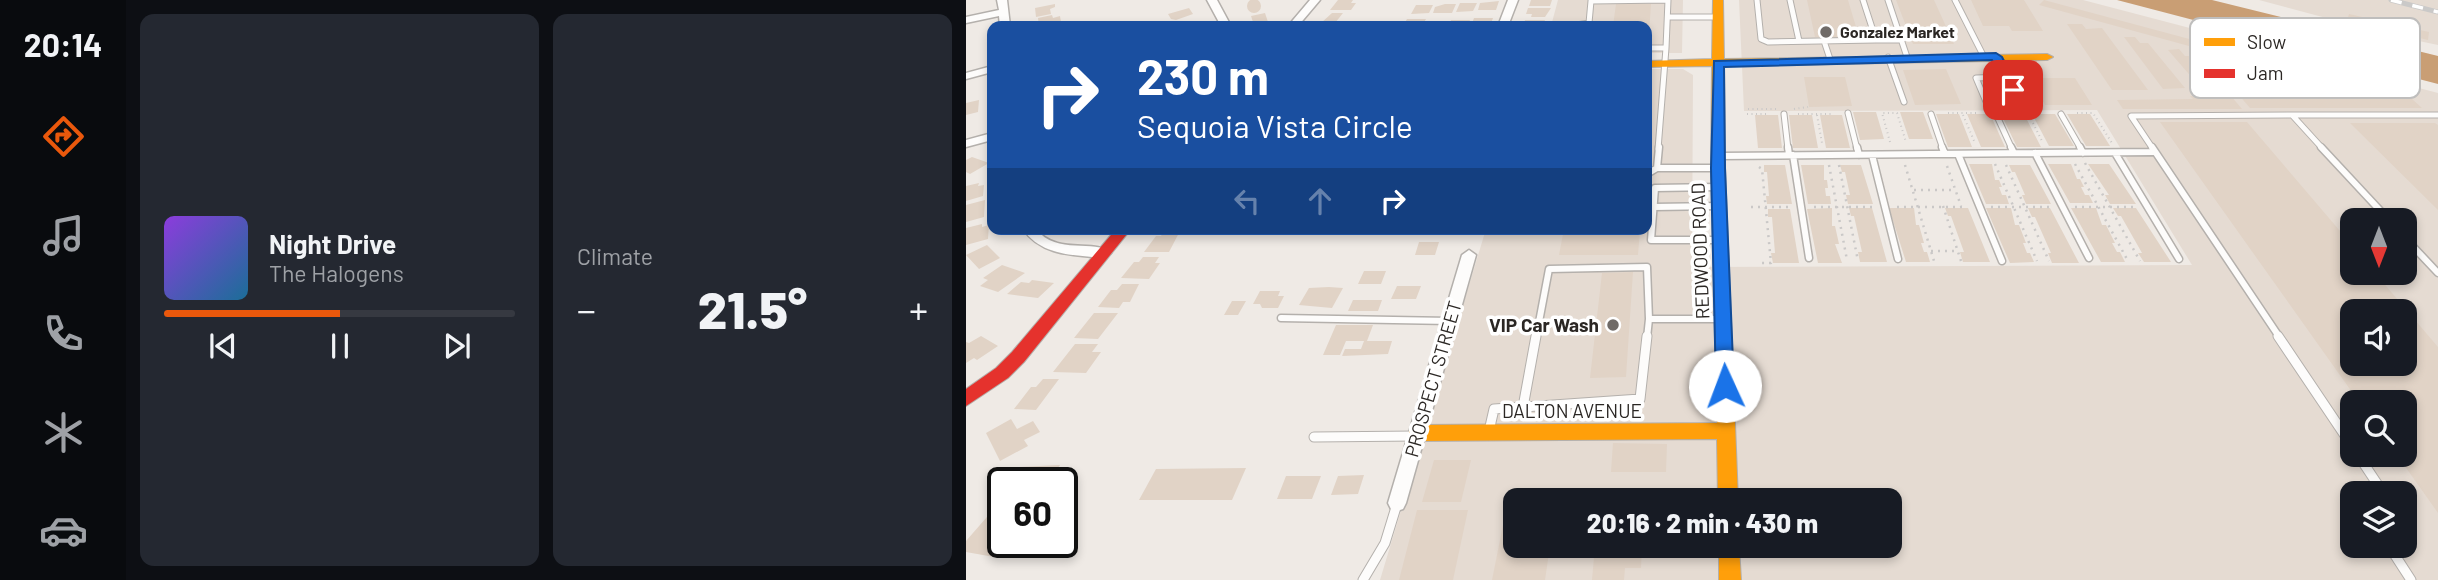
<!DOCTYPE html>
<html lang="en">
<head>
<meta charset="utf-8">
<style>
	body { margin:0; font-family:Barlow,sans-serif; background:#242831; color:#f1f3f6; height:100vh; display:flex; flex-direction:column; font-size:26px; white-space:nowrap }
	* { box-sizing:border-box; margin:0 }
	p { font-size:23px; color:#9ea1a6 }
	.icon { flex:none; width:38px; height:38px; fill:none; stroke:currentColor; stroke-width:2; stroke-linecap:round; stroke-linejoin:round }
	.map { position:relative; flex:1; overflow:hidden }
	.panel { display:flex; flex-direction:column; gap:14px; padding:14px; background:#0d0f14; width:840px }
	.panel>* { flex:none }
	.top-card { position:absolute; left:21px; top:21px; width:665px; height:214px; border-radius:14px; box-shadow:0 4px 10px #0003; background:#1a4fa0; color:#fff; overflow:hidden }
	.needle { width:46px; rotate:180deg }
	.buttons { position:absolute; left:1374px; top:208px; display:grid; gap:14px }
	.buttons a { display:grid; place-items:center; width:77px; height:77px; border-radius:14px; background:#171b24; box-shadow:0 4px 10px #0003; font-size:35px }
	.speed { position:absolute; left:21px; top:467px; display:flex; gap:14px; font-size:35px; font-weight:700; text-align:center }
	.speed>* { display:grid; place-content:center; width:91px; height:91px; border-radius:50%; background:#171b24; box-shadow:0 4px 10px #0003; line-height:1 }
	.speed .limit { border:4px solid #111; border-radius:10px; background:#fff; color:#111 }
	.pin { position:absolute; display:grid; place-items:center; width:60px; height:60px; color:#fff; margin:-30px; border-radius:14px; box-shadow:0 4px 10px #0006 }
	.me { position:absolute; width:77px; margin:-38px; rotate:358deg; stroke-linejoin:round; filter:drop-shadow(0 0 5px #0008) }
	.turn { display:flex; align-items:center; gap:24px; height:147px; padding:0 35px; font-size:32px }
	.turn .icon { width:91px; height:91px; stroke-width:2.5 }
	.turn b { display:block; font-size:49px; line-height:60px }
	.lanes { display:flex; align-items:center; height:66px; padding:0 35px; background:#0003; justify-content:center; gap:35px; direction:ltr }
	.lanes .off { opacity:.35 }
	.big { font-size:52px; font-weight:800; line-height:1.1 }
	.panel .widget { flex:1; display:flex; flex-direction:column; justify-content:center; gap:10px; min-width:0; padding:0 24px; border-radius:14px; background:#242831 }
	.song { display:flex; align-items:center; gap:21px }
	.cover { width:84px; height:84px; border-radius:10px; background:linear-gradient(135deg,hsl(270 70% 55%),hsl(200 70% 35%)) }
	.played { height:7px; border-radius:4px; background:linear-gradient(90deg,#ea580c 50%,#363941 50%) }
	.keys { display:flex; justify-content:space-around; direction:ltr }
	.heat { display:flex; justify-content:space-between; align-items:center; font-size:38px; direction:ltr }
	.panel .tiles { flex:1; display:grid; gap:14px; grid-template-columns:repeat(2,1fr) }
	.trip { position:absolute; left:537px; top:488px; width:399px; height:70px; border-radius:14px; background:#171b24; box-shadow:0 4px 10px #0003; font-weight:800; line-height:70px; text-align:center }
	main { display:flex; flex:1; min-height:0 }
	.dock { display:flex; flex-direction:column; width:126px; justify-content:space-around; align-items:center; background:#090b0e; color:#9ea1a6 }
	.dock .icon { width:49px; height:49px }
	.dock .on { color:#ea580c }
	.dock b { font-size:32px; color:#f1f3f6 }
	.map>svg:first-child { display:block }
	.built { fill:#e5dbd2; fill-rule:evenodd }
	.water { fill:#c99e74 }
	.building { fill:#e1d3c6; fill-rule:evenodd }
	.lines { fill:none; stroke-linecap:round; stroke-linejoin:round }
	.lane-far2-casing { stroke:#b4b0ac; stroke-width:7 }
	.lane-far1-casing { stroke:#b4b0ac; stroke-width:9 }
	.lane-casing { stroke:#b4b0ac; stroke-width:11 }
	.street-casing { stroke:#b4b0ac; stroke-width:3 }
	.slow-casing { stroke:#b4b0ac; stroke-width:2 }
	.jam-casing { stroke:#b4b0ac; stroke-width:2 }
	.path-far1 { stroke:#cac8c7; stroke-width:2; stroke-dasharray:1 3.5; stroke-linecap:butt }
	.path { stroke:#cac8c7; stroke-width:2.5; stroke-dasharray:2 5; stroke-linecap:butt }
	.lane-far2 { stroke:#fdfcfb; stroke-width:5 }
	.lane-far1 { stroke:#fdfcfb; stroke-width:6 }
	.lane { stroke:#fdfcfb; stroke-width:9 }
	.street { fill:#fdfcfb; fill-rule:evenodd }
	.slow { fill:#ff9f0a; fill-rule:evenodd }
	.jam { fill:#e5322d; fill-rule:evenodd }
	.rail-casing { stroke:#cac9c8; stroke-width:5 }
	.rail { stroke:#fff; stroke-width:3.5; stroke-dasharray:11; stroke-linecap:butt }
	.route { fill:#1a73e8; stroke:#114b97; stroke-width:2 }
	.poi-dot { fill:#706b68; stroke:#fff; stroke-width:2.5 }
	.labels { text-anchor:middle; stroke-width:7; stroke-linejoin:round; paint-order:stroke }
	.far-poi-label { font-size:16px; font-weight:bold; fill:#2b2724; stroke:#fff; text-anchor:start }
	.street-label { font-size:19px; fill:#2b2724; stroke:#fff }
	.poi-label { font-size:19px; font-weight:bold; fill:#2b2724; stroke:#fff; text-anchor:end }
	.key { fill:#fff; stroke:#bfbebd; stroke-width:2 }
	.key-label { font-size:19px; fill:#2b2724 }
</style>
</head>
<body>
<main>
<nav class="dock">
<b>20:14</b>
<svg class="icon on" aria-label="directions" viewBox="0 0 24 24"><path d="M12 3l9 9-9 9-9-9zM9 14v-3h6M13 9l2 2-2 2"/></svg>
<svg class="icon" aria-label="music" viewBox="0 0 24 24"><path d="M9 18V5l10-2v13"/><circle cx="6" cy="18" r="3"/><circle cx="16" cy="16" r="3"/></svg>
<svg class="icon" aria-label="phone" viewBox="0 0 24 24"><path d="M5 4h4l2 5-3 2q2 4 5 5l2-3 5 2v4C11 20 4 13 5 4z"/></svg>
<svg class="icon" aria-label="climate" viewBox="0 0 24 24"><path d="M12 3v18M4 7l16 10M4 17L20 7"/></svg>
<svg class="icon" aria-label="car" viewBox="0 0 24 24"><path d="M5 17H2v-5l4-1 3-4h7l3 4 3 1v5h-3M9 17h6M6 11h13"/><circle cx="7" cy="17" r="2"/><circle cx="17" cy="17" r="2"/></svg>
</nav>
<section class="panel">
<div class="tiles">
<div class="widget">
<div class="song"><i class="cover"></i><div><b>Night Drive</b><p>The Halogens</p></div></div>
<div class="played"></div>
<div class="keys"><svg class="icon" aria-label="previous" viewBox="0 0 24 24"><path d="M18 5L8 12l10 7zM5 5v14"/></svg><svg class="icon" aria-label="pause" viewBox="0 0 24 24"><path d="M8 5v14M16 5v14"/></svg><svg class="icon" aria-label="next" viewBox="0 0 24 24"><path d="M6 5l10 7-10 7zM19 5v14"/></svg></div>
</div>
<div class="widget"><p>Climate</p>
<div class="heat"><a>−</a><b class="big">21.5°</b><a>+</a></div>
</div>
</div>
</section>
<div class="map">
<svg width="1472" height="580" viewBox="0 0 1472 580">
	<rect width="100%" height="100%" fill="#efeae5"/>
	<path class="built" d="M592 0H717L716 53H681V26H585Z
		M773 0H1117L1472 93V580H414L520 229H681V69H717L727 75 726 267 1226 265 1131 110 778 111ZM1386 220H1438V273H1386ZM1386 312H1438V364H1386ZM1386 402H1438V455H1386ZM1386 494H1438V546H1386ZM550 500H924V546H550Z
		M1293 0H1472V45L1424 35Z"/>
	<path class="water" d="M1151 0H1246L1472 56V84Z"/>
	<path class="building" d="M281 6a7 7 0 1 1 14 0a7 7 0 1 1-14 0Z
		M372 0H387L385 3H390L385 10H364Z
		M565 0H586L584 6H563Z
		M841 0H882L893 37H849Z
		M930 0H968L988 44H947Z
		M1005 0H1058L1077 31H1046L1043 26H1017Z
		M1078 0 1227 40 1223 46 1073 5Z
		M533 1 530 10H512L514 3Z
		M494 3H511L507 11 490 12Z
		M89 4V7L84 9 85 14 70 17 69 8Z
		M479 4H490L486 13H467L469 7Z
		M650 4H685L683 34 681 26H647Z
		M450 5H467L463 13 445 14Z
		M223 8 227 14 210 20 205 19 202 14Z
		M562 8H585L579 17H565L566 14H560Z
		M299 13 302 22 288 25 285 16Z
		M366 13H377L369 23H355Z
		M1383 14 1463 32 1462 40 1381 21Z
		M86 15 87 18 94 16 95 22 73 26 72 18Z
		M508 18H527L524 26H505Z
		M441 19H460L456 26H437Z
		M485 20H504L502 26H483Z
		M559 20H579L577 26H557Z
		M1101 24H1116L1120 29 1136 28 1182 90H1146Z
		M1158 37H1169L1174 43H1182L1219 88 1197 89Z
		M1213 49 1219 56H1235L1263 88H1235L1202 50Z
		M980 69 995 104 949 105 937 70Z
		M838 77H879L886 106 843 107Z
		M1064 78H1109L1126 105H1079Z
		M1272 94H1406L1412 99H1446L1456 108H1284Z
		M1224 96H1265L1276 109H1157L1151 100 1227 99Z
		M13 100 12 112 0 115V103Z
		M887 112H910L918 139 894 140Z
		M934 112H957L967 139H943Z
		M970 114H993L1006 147H982Z
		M1001 114H1024L1039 147H1015Z
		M1035 114H1058L1075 147H1051Z
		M1066 114H1089L1108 146H1083Z
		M1101 114H1124L1144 146H1120Z
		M789 115H812L816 148H792Z
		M823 115H846L852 148H827Z
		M854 115H876L884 148H860Z
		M1194 122H1281L1386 245V273H1409L1472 347V513L1431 455H1438V402H1393ZM1386 312H1438V364H1386Z
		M1384 123H1469L1472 125V210Z
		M6 157 23 163 4 174 0 172V160Z
		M1003 164H1026L1029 180H1033L1036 187H1033L1036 195H1040L1043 204H1020Z
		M1082 164H1105L1111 179H1114L1118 187H1115L1119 195H1123L1127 203H1104Z
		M1122 164H1143L1170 204H1144L1139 195H1143Z
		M798 165H819L826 204H801L800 196H803L801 172H798Z
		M835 165H858V180H861L862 188H859L860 196H864L865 204H842Z
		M874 165H895L907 204H882L880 195H884L879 172H876Z
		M1043 165H1064L1085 204H1060L1056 195H1059L1049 172H1046Z
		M13 183 12 186 18 185 17 196 0 201V186Z
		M19 200 18 217 0 222V205Z
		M866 208V226H869L873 244H869L876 263H852L841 209Z
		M883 208H906L921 262H894L892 252H896L888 216H885Z
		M923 208H948L950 225H953L958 243H955L958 252H961L964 262H940Z
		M979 208H1002L1024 262H997L994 252H998L985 216H982Z
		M1020 208H1045L1049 225H1053L1060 243H1057L1061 253H1064L1068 262 1044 263Z
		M1062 208H1084L1113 263H1086L1082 253H1085L1069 217H1066Z
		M1105 208H1130L1136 225H1140L1149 243H1146L1151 252H1154L1159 262H1135Z
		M1147 208H1170L1205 262H1178L1172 253H1176L1155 216H1152Z
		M802 209H824L833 263H807L805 253H809L806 217H802Z
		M16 224V227L23 225 22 239 0 245V228Z
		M598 229H674L672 255H593Z
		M198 231H214L203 252H178L190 236H195Z
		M453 242H473L469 255H449Z
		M21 245 34 258 13 269 0 255Z
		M177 257H193L189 263H194L183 279 155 278 168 262H173Z
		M36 265 59 273 32 292 14 286 22 280 17 278Z
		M398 271H420L415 284H392Z
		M667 272 660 377 624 378 636 273Z
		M66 280 88 283 72 298 41 294 55 282 63 283Z
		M156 284H173L164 302H157L153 308 132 307 145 290H151Z
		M431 286H455L450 299H425Z
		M363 287 377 288 366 308 333 305 343 288Z
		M294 291H314L312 296H318L312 308H296L294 304H287Z
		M387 300H416L412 311H382Z
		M266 301H280L272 315H258Z
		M128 313H152L132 339 108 338Z
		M370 325H407L401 341H380L374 355H357Z
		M15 336 32 346 11 360 8 358 0 363V342L3 343Z
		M398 341H426L422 354 376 356 379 349H395Z
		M109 344H132L126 352H135L120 373 87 372Z
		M77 379H93L70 410 48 409 65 387H70Z
		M45 419 51 429 67 421 74 432 58 440 62 446 34 461 20 433Z
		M647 443 701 444 700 472H645Z
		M468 460H505L495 502H456Z
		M94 465 83 483H43L53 467Z
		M280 468 266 500H173L190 469Z
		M398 475 392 494 365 495 372 476Z
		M320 476H355L346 499H311Z
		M27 510 37 512V542H50L43 551 35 550 28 557 0 552V541Z
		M451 510H502L487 580H433Z
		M537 525H550V546H584L579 580H526Z
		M629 546H676L675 568H659L658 580H626Z"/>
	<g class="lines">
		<g class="lane-far2-casing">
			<path id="lane-far2" d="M791 0 795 39 802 42 910 40 897 0
				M824 0 833 41
				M922 0 941 57
				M989 0 1018 57
				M702 17H752
				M604 26 623 23 625 1 702 0 700 48H681
				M910 40H935
				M858 41 864 59
				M922 57 938 102
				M1030 57 1054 104
				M1021 104 1010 78 1040 77
				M882 113 891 149
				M818 114 822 149
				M965 114 977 149
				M1030 114 1046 149
				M1095 114 1115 149
				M692 149 700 48
				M1187 149 1165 116 1326 115
				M1357 149 1326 115H1472"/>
		</g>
		<g class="lane-far1-casing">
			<path id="lane-far1" d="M822 147 823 155
				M891 147 893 155
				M976 147 979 154
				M1045 147 1048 153
				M1114 147 1117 153
				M1186 147 1314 338
				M1355 147 1423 220
				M1069 153 1123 258
				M1149 153 1213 259
				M992 154 1036 261
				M827 155 843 258
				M906 155 932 259
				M754 156 1187 152
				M691 168 693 147
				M681 174 691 168H752
				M688 207 753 206
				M1438 237 1472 273
				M751 240H685L689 188 752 187
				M315 318 484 321
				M570 338 583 269 681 267 683 319
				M681 338 683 319H753"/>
		</g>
		<g class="lane-casing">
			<path id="lane" d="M1312 336 1386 446
				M557 407 570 336
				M523 431 528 409 674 399 681 336
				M348 437 450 436
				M1392 455 1418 494
				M1438 524 1445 534H1438
				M1423 546 1445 580
				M397 580 419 543 431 504"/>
		</g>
		<g class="street-casing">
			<path id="street" d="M31 0H41L44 26H34L33 16 0 23V17L33 10Z
				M241 0H251L265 26H255Z
				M344 0H354L332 26H322Z
				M542 0H552L542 26H532Z
				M26 66V72L0 79V73Z
				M26 133V140L0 147V140Z
				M57 229H70C91 256 129 238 145 253L138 258C108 255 75 256 57 229Z
				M503 250 510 255 440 503 437 509 431 511 425 509 422 503 496 255Z"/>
		</g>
		<g class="slow-casing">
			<path id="slow" d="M747 0H757L758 59 1081 54 1087 57 1081 60 758 66 759 168 772 500H752L751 439 452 441 445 438 443 433 445 428 452 425 751 423 745 168 746 66 681 67V61L746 59Z
				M753 546H773L775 580H753Z"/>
		</g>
		<g class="jam-casing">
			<path id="jam" d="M150 229H165L58 362 42 378 0 406V389L30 368 46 352Z"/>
		</g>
		<path class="path-far1" d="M782 109H811
			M828 109 842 107
			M982 113H1012
			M1111 113H1127L1146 143
			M781 114H802
			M832 114H867
			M1059 114 1077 113
			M851 115 856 143
			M997 115 1009 143
			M1063 115 1077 143
			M924 142 916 113H931L940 142"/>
		<path class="path" d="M1119 163 1174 261
			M1029 164 1071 261
			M1109 164 1162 261
			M863 165 881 260
			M873 165 892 261
			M939 165 968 261
			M1040 165 1083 261
			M981 166 995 206
			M793 167 796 169 805 263H795
			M948 190H990
			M977 206 995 261
			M785 207H823
			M848 207H907
			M931 207H1001
			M1025 207H1085
			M1109 207H1169
			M965 251H992"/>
		<use href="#lane-far2" class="lane-far2"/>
		<use href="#lane-far1" class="lane-far1"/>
		<use href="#lane" class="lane"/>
		<use href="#street" class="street"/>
		<use href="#slow" class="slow"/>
		<use href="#jam" class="jam"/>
		<g class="rail-casing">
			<path id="rail" d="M1425 0 1472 12"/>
		</g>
		<use href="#rail" class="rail"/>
	</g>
	<path class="route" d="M1030 53 1036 57 1053 90 1052 93H1043L1026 60 758 67 759 168 768 386 765 391H753L750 386 745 168 748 61Z"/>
	<g class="poi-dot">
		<circle cx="860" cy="32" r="7"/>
		<circle cx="647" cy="325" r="7"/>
	</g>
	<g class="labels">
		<g class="far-poi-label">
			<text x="874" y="38">Gonzalez Market</text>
		</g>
		<g class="street-label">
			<text transform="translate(734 251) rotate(-92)" y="7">REDWOOD ROAD</text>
			<text transform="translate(467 379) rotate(-74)" y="7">PROSPECT STREET</text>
			<text x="606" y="418">DALTON AVENUE</text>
		</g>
		<g class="poi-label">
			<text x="633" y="332">VIP Car Wash</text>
		</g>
	</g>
	<rect x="1224" y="18" width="230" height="80" rx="10" class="key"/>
	<rect x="1238" y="38" width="31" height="8" fill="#ff9f0a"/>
	<rect x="1238" y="69" width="31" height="9" fill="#e5322d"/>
	<g class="key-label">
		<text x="1281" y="49">Slow</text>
		<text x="1281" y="80">Jam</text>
	</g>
</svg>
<div class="buttons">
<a><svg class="needle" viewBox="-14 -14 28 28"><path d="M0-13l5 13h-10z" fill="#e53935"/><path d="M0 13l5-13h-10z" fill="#9ea1a6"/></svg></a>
<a><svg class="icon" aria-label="sound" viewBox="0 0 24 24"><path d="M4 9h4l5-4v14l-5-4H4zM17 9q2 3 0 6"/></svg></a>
<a><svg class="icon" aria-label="search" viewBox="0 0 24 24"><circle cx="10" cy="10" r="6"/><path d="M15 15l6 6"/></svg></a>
<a><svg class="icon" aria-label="layers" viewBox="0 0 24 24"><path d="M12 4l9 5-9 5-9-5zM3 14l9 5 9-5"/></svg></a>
</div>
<div class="speed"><div class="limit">60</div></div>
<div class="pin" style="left:1047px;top:90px;background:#d93025"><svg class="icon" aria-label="arrive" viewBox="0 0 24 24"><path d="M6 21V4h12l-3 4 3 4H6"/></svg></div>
<svg class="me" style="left:759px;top:386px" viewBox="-20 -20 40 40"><circle r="19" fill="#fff"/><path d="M0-13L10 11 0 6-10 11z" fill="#1a73e8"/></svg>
<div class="trip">20:16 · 2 min · 430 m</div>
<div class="top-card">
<div class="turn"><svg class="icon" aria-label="right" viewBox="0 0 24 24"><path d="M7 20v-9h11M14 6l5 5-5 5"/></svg><div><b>230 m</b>Sequoia Vista Circle</div></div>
<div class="lanes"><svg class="icon off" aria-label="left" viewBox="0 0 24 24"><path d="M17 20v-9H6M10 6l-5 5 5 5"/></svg><svg class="icon off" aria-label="ahead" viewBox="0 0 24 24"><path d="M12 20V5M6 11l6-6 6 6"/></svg><svg class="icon" aria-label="right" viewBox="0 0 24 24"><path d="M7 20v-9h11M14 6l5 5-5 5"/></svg></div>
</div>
</div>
</main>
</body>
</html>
